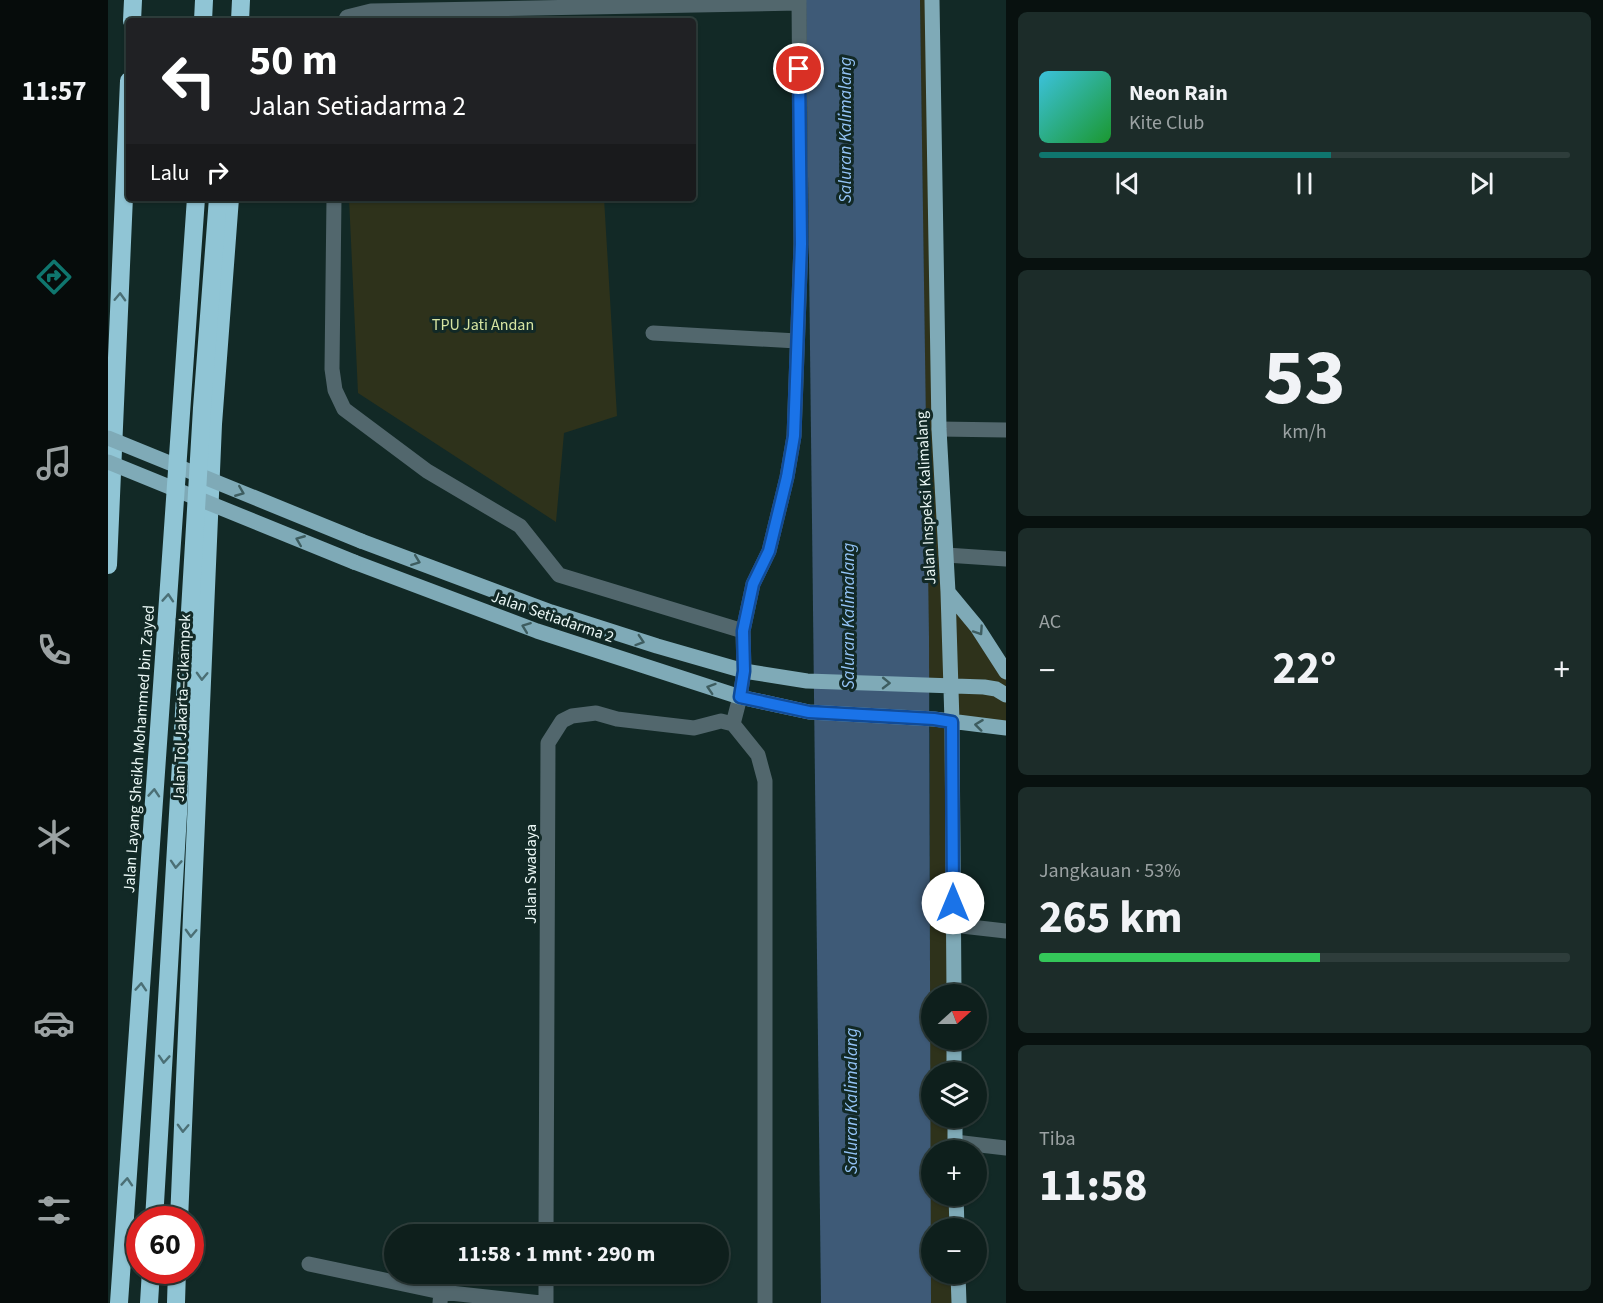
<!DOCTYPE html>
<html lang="id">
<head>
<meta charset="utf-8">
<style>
	body { margin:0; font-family:"Source Sans 3",sans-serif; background:#1c2c29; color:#f1f3f6; height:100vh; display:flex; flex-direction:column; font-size:22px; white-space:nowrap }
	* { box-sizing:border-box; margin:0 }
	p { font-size:20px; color:#9ba2a3 }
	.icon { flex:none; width:33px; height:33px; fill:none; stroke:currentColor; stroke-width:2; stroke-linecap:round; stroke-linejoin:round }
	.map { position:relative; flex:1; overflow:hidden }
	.panel { display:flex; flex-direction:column; gap:12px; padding:12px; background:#08110f; width:597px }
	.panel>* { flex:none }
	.banner { position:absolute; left:18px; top:18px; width:570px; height:183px; border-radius:6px; box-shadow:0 2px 4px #0004,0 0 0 2px #2e3d3b; background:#202124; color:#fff; overflow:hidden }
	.needle { width:39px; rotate:69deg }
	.buttons { position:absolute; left:813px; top:984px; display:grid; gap:12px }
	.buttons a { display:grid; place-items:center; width:66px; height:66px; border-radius:50%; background:#0e1f1c; box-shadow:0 2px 4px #0004,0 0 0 2px #2e3d3b; font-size:30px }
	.speed { position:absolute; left:18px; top:1206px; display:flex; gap:12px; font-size:30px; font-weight:700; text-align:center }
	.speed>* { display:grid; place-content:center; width:78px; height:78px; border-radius:50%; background:#0e1f1c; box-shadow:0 2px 4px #0004,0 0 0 2px #2e3d3b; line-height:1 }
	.speed .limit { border:9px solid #d22; background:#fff; color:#111 }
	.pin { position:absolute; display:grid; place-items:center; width:51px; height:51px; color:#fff; margin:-26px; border:3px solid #fff; border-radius:50%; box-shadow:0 2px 6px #0007 }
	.me { position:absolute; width:66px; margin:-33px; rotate:0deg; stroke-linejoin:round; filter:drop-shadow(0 0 4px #0008) }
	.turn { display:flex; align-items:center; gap:21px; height:126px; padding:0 24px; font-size:27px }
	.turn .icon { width:78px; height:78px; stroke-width:2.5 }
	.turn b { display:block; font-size:42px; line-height:51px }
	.then { display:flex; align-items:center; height:57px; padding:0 24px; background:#0003; gap:12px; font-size:22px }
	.big { font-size:45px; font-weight:700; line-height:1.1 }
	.panel .card { flex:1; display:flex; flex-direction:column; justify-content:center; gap:9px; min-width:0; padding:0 21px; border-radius:9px; background:#1c2c29 }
	.panel .dial { align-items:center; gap:0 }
	.dial b { font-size:78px; line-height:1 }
	.song { display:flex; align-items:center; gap:18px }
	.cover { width:72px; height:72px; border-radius:9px; background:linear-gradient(135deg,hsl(190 70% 55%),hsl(130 70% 35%)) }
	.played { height:6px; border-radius:3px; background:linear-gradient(90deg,#0f766e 55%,#2e3d3b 55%) }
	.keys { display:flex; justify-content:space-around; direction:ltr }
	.heat { display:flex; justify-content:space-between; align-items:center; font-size:33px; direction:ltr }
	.charge { height:9px; border-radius:4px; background:linear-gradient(90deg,#34c759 53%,#2e3d3b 0) }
	.trip { position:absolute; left:276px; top:1224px; width:345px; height:60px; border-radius:30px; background:#0e1f1c; box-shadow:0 2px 4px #0004,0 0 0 2px #2e3d3b; font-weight:700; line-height:60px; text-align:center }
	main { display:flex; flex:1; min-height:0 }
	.tab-bar { display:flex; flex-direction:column; width:108px; justify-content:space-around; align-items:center; background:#060c0b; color:#9ba2a3 }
	.tab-bar .icon { width:42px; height:42px }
	.tab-bar .selected { color:#0f766e }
	.tab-bar b { font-size:27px; color:#f1f3f6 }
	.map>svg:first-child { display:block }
	.green { fill:#2e321b }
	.water { fill:#3e5a77 }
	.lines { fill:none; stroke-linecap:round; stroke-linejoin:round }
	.minor { stroke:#52676d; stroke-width:15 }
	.major { stroke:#7faab7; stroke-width:15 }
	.highway { stroke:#90c5d5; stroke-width:18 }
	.major-bridge { stroke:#7faab7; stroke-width:15 }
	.highway-bridge { stroke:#90c5d5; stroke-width:18 }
	.oneway { stroke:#4b6f75 }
	.oneway2 { stroke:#3e5d60 }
	.route-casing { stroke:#114b97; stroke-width:15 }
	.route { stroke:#1a73e8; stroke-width:10 }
	.labels { text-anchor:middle; stroke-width:6; stroke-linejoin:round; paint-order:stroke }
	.park-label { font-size:16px; fill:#d7e5a2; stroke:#122926 }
	.street-label { font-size:16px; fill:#eaf7f5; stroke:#122926 }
	.water-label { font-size:18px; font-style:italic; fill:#94c4f7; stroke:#122926 }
</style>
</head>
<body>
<main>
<nav class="tab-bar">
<b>11:57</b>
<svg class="icon selected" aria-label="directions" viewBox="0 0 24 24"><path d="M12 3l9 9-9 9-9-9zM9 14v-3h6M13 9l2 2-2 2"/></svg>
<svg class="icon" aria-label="music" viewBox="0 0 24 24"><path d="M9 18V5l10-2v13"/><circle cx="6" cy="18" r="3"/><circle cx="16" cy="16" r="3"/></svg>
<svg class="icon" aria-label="phone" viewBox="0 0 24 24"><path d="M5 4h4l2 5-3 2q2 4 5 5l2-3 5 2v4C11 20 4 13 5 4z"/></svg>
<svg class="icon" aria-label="climate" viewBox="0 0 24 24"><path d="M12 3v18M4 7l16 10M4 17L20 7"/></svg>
<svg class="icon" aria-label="car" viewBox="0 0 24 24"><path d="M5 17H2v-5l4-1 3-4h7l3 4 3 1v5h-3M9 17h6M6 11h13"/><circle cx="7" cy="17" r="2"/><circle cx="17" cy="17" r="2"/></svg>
<svg class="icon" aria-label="filters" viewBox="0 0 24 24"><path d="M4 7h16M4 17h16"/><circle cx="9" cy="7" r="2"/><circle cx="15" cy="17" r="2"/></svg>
</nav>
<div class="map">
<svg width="898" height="1303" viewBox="0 0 898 1303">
	<rect width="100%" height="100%" fill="#122926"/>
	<path class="green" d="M812 0H824L840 592 898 672V728L844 722 846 994H824V1040H846V1072H824V1118H847V1150H824V1196H848L849 1228H824V1274H850L851 1303H822V719L843 722 842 686 821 684Z
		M241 198H496L509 416 456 433 448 522 250 393Z"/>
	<path class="water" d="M698 0H812L821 637 823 1303H713Z"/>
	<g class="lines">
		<path class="minor" d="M237 21 239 17 263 11 691 3
			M226 198 224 369 227 390 236 409 319 471 412 526 451 575 635 631
			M545 333 689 341
			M831 429 898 430
			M838 555 898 559
			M625 724 650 755 657 781V1303
			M845 925 898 931
			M847 1142 898 1148
			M438 1234 440 743 454 721 464 716 488 713 509 719 586 728 613 721 625 724 632 697 636 671 635 631 645 584 661 551 679 477 686 436 693 244 691 0
			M201 1264 333 1292
			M332 1303 333 1292 433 1303
			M438 1303V1274"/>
		<path class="major" d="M824 0 831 429 840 592 844 722 846 994
			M253 541 443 612 549 646 636 671 699 681 876 687 888 689 898 695
			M246 562 429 631 632 697 701 712 826 719 898 728
			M840 592 869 627 898 672
			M846 1040V1072
			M847 1118V1150
			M848 1196 849 1228
			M850 1274 851 1303"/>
		<path class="highway" d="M24 21 25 0
			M95 21 96 0
			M132 21 133 0
			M0 565 21 81
			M71 1220 105 424 122 198
			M41 1303 43 1270
			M68 1303 69 1270"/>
		<path class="major-bridge" d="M0 438 253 541
			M0 462 246 562"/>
		<path class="highway-bridge" d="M46 1220 94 408 110 198
			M11 1303 88 198"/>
	</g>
	<defs><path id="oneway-chevron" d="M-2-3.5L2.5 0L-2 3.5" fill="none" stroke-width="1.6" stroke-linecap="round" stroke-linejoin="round" transform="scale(1.5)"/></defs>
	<g class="oneway">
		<use href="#oneway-chevron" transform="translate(12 297) rotate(-88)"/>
		<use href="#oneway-chevron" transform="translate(60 598) rotate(-86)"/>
		<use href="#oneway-chevron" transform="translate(94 676) rotate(92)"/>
		<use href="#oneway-chevron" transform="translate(46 793) rotate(-86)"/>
		<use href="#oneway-chevron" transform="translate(68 864) rotate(94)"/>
		<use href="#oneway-chevron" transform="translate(83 933) rotate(92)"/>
		<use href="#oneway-chevron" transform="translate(33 987) rotate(-86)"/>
		<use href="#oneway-chevron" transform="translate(56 1059) rotate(94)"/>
		<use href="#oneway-chevron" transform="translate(75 1128) rotate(92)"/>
		<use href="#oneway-chevron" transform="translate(19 1182) rotate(-86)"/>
	</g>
	<g class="oneway2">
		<use href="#oneway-chevron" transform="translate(132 492) rotate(22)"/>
		<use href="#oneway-chevron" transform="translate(192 540) rotate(-158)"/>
		<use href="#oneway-chevron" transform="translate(308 561) rotate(21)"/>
		<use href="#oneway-chevron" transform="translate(418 627) rotate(-159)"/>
		<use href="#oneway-chevron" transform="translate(871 631) rotate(56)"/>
		<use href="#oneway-chevron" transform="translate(532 641) rotate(18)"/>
		<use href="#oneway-chevron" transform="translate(778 683) rotate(1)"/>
		<use href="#oneway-chevron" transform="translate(603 688) rotate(-162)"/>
		<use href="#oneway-chevron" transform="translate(871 725) rotate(-173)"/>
	</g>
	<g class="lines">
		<g class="route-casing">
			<path id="route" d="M691 69 693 244 686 436 679 477 661 551 645 584 635 631 636 671 632 697 701 712 826 719 844 722 845 903"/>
		</g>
		<use href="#route" class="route"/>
	</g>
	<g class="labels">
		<g class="park-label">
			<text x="375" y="330">TPU Jati Andan</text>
		</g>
		<g class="street-label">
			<text transform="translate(817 498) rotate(-93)" y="6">Jalan Inspeksi Kalimalang</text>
			<text transform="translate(445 616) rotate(19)" y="6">Jalan Setiadarma 2</text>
			<text transform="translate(73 708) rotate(-88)" y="6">Jalan Tol Jakarta–Cikampek</text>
			<text transform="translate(30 749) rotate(-86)" y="6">Jalan Layang Sheikh Mohammed bin Zayed</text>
			<text transform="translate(422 874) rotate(-90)" y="6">Jalan Swadaya</text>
		</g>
		<g class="water-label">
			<text transform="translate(737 130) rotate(-90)" y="6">Saluran Kalimalang</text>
			<text transform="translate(740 616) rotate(-90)" y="6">Saluran Kalimalang</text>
			<text transform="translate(743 1101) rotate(-90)" y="6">Saluran Kalimalang</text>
		</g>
	</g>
</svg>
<div class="buttons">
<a><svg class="needle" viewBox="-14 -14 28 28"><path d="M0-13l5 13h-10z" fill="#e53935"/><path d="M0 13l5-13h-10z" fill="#9ba2a3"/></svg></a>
<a><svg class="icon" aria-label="layers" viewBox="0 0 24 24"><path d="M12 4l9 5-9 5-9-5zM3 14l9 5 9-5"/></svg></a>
<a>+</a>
<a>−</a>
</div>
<div class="speed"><div class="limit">60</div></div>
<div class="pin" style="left:691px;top:69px;background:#d93025"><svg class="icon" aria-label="arrive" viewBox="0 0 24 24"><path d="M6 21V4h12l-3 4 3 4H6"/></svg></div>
<svg class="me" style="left:845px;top:903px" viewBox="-20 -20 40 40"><circle r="19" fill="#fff"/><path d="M0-13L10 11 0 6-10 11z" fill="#1a73e8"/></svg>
<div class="trip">11:58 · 1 mnt · 290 m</div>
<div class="banner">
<div class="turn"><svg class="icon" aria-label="left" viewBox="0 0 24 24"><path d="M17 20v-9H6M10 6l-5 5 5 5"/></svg><div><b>50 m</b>Jalan Setiadarma 2</div></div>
<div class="then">Lalu<svg class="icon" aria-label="right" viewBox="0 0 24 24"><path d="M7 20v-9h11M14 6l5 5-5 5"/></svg></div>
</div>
</div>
<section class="panel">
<div class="card">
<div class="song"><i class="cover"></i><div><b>Neon Rain</b><p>Kite Club</p></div></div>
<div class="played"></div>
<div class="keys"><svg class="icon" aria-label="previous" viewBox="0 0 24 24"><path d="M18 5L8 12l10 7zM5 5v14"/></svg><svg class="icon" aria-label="pause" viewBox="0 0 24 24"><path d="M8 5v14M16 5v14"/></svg><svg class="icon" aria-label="next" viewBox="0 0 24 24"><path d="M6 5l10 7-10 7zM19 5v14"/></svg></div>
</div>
<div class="card dial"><b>53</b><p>km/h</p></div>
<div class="card"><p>AC</p>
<div class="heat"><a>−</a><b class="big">22°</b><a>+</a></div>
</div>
<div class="card"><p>Jangkauan · 53%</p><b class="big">265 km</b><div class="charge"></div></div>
<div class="card"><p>Tiba</p><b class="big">11:58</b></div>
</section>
</main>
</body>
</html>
